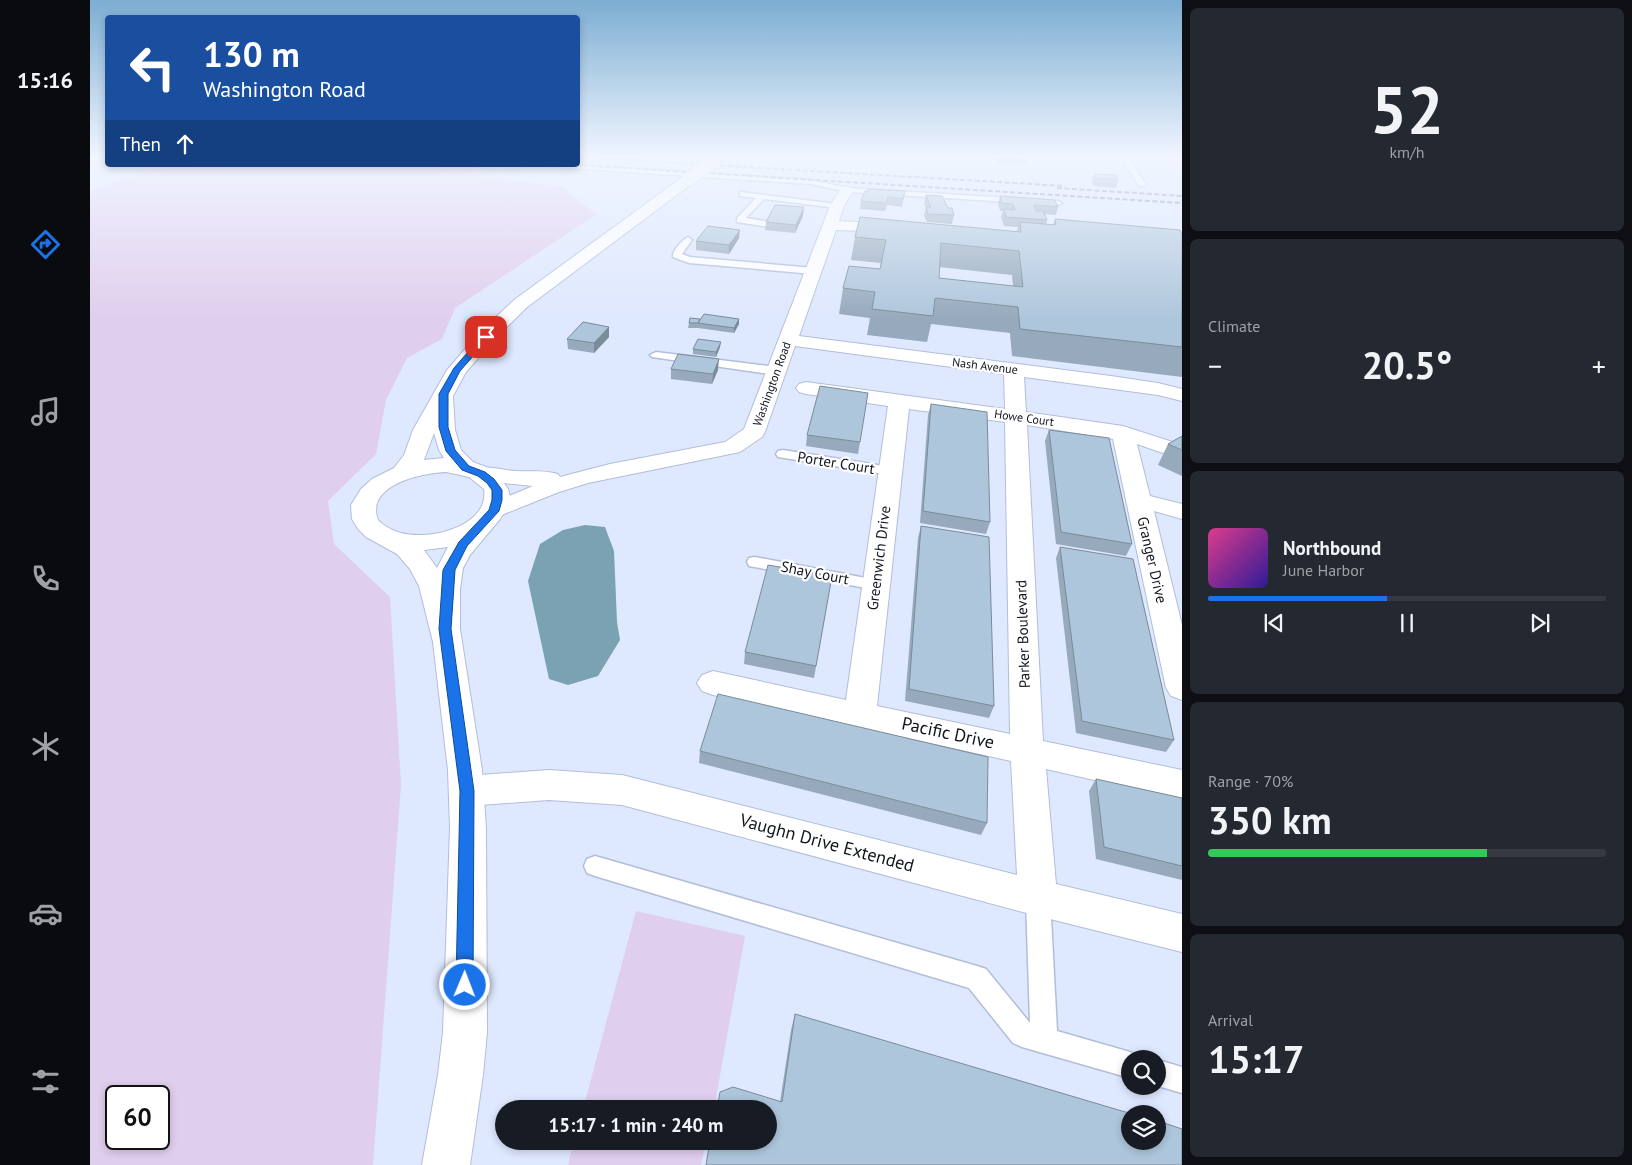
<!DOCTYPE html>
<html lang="en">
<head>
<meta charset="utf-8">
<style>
	body { margin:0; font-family:"PT Sans",sans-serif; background:#242831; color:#f1f3f6; height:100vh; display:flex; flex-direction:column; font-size:19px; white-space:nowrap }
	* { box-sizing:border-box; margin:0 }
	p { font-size:16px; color:#9ea1a6 }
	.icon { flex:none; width:28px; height:28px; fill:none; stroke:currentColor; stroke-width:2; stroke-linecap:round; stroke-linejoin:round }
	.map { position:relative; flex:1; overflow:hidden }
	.details { display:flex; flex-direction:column; gap:8px; padding:8px; background:#0d0f14; width:450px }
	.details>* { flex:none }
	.guide { position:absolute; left:15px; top:15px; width:475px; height:152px; border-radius:5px; box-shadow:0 2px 8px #0003; background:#1a4fa0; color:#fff; overflow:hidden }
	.fabs { position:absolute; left:1031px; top:1050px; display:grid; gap:10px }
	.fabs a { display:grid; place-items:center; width:45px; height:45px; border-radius:50%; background:#171b24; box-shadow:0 2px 8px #0003; font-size:25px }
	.speed { position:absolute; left:15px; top:1085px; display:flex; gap:10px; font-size:25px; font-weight:700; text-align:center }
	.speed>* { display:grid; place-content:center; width:65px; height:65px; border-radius:50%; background:#171b24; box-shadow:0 2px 8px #0003; line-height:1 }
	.speed .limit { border:2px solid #111; border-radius:8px; background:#fff; color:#111 }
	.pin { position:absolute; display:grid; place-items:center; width:42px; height:42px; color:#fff; margin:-21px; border-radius:10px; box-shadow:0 2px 8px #0006 }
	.me { position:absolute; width:55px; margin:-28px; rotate:1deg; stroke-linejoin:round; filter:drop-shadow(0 0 4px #0008) }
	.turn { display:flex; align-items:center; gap:18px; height:105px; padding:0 15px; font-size:22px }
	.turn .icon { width:65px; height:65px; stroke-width:2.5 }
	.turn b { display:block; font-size:35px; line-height:42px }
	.then { display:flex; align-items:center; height:48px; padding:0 15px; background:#0003; gap:10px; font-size:19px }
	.big { font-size:38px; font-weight:600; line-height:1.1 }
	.details .card { flex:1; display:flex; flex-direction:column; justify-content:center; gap:8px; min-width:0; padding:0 18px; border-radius:8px; background:#242831 }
	.details .dial { align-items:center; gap:0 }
	.dial b { font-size:65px; line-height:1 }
	.song { display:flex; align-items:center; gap:15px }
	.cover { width:60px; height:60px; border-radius:8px; background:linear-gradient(135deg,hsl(330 70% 55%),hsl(250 70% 35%)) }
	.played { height:5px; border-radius:2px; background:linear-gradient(90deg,#1a73e8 45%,#363941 45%) }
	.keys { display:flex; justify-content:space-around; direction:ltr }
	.heat { display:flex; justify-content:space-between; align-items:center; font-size:28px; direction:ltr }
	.charge { height:8px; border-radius:4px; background:linear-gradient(90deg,#34c759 70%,#363941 0) }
	.trip { position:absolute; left:405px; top:1100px; width:282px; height:50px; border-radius:25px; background:#171b24; box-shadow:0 2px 8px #0003; font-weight:600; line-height:50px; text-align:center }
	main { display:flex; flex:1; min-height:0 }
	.tab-bar { display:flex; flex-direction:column; width:90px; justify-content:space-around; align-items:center; background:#090b0e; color:#9ea1a6 }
	.tab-bar .icon { width:35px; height:35px }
	.tab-bar .current { color:#1a73e8 }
	.tab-bar b { font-size:22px; color:#f1f3f6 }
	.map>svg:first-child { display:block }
	.green { fill:#e0ceed; fill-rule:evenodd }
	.water { fill:#7aa2b2 }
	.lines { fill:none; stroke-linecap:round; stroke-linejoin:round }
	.service-casing { stroke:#b2bed9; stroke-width:3 }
	.minor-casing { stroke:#b2bed9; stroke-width:2 }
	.primary-casing { stroke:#b2bed9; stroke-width:2 }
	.service { fill:#fff; fill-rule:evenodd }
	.minor { fill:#fff; fill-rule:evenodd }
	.primary { fill:#fff; fill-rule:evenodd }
	.rail { stroke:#7d8494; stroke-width:2; stroke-dasharray:5 2.5; stroke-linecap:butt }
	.primary-bridge-casing { stroke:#b2bed9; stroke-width:14; stroke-linecap:butt }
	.primary-bridge { stroke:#fff; stroke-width:13 }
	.wall { fill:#96aabc; fill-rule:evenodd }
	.shaded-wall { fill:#7a8b99 }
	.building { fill:#aec6db; stroke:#7a8b99; fill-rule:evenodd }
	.route { fill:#1a73e8; stroke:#114b97 }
	.labels { text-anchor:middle; stroke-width:4.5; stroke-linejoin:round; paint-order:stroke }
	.far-street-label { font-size:12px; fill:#11151e; stroke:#fff }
	.street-label { font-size:15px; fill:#11151e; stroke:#fff }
	.near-street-label { font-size:18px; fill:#11151e; stroke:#fff }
</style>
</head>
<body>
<main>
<nav class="tab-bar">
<b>15:16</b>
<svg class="icon current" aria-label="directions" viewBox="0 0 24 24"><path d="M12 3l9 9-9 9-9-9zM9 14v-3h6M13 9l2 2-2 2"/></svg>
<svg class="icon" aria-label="music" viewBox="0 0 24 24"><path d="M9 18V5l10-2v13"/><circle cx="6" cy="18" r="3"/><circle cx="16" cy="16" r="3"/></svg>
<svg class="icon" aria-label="phone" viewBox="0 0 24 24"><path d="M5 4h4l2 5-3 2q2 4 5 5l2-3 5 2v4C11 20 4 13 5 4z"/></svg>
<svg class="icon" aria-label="climate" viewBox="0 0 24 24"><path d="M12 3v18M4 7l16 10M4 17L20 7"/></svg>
<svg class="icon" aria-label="car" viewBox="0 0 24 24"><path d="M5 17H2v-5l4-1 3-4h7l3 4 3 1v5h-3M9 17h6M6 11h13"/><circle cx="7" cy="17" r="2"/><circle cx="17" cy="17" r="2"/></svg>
<svg class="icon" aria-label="filters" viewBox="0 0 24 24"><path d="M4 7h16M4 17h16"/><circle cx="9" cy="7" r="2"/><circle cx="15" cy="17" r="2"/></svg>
</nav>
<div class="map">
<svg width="1092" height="1165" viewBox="0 0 1092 1165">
	<rect width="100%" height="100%" fill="#dee8fe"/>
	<path class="green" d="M194 165H330L407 179 470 186 507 214 365 308 352 339 317 358 296 400 286 454 238 501 244 544 300 597 311 785 283 1165H0V191L32 179 74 168 180 167ZM69 1096V1139H26V1096Z
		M546 911 655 936 624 1109H493Z
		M484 1141H616L611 1165H478Z"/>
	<path class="water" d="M495 525 515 527 524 551 527 622 530 640 508 676 478 685 459 679 438 581 450 544 473 530Z"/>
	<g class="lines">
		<g class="service-casing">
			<path id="service" d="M1030 156H1037L1056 184 1055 186H1049Z
				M385 165H438C429 171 394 171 385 165Z
				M457 165H488L721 180 757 188 968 201 972 203 968 205 757 192 721 184 461 167Z
				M650 192 747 204 751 206 747 208 674 199 656 218 681 222V226L678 227 647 222V218L666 198 650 196Z
				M598 237 602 240 592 254 600 257 724 268 729 271 724 274 599 263 583 257C582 251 592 240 598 237Z
				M566 352 687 367 693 371 687 375 562 357 560 355Z
				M693 450 800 467 807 471 800 475 688 457 686 454 688 451Z
				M665 557 786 580 792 581 794 585 792 589 786 590 659 566 657 562 659 558Z
				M505 856 887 966 896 969 940 1023 936 898 940 890 948 887 956 890 960 898 967 1031 1040 1052 1049 1056 1051 1059H1040V1078L932 1047 923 1043 879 988 505 876 497 873 494 866 497 859Z
				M1068 1060 1092 1067V1093L1068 1086Z"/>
		</g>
		<g class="minor-casing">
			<path id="minor" d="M757 186 764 190 754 206 749 221 805 224 810 225 812 228 810 231 805 232 746 230 709 336 1021 376 1068 383 1092 389V401L1068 395 934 377 936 412 1033 426 1092 445V458L1090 459 1047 444 1060 496 1092 504V519L1064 511 1092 625V700L1081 696 1076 688 1023 439 937 425 953 741 1092 770V800L956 769 966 884 1092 914V952L948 916 532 805 459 800 377 806 365 801 359 791 365 781 377 776 459 770 532 775 927 875 921 761 623 695 612 691 607 683 612 675 623 671 756 700 798 406 716 394 709 392 706 388 709 384 716 382 915 409 914 374 705 346 675 432 672 437 650 452 498 483 469 492 404 518 395 516 392 511 395 506 443 486 391 481 383 479 379 474 383 469C397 465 411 470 425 471 440 472 454 470 468 474L470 477 520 464 635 442 654 429 740 206 752 187ZM819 409 915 422 920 734 787 706Z"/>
		</g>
		<g class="primary-casing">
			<path id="primary" d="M599 175 604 176 605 179 604 182 436 308 403 341 376 372 363 396 365 430 371 450 383 462 396 467 408 475 418 489 420 497 418 506 410 519 380 555 373 568 370 589V629L392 770 396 828 397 1032 393 1075 380 1165H332L348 1075 353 1032 360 828 358 770 343 642 329 586 320 569 307 554 276 537 268 529 262 519 261 505 271 489 282 479 304 468 314 455 323 430 357 370 389 333 424 300 594 176ZM344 433 349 450 354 458 334 460ZM356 472 379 477 394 489C400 526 340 541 311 533 303 531 294 526 288 520 275 485 331 473 356 472ZM358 547 347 568 334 550Z"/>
		</g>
		<use href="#service" class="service"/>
		<use href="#minor" class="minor"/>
		<use href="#primary" class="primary"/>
		<path class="rail" d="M488 157 975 186
			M486 165 1092 203
			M967 188 1092 196"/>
		<g class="primary-bridge-casing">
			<path id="primary-bridge" d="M599 179 624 161"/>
		</g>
		<use href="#primary-bridge" class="primary-bridge"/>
	</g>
	<path class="wall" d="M906 156H930L937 161 936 164 906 163 905 158Z
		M1004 174 1028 180 1026 188 1004 186 1002 182Z
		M815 191 812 207 797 205 795 211 770 209 771 201Z
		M836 195 858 208 864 215 862 224 837 222 834 216 836 207 834 203Z
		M910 196 968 207 966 215 955 214 957 220 956 224 963 225 965 219 1092 234V377L922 356 920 333 841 324 837 342 777 335 780 318 749 314 753 288 790 269 791 263 761 260 765 237 927 231 928 227 914 226 911 217 913 211H910L908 204ZM849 267 922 275 923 286 849 278Z
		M713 216 705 233 675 230 676 222Z
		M649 238 639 254 606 250V241Z
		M649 319V324L644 333 608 328V327V328H598L599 323Z
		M519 327V337L504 353 478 349 477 339Z
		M630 347 626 357 603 354V349Z
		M581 369 628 370 622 384 581 379Z
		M841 404 900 522 896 534 830 523 838 415Z
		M959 430 1042 544 1036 556 966 544 955 441Z
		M717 435 770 442 768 454 716 446Z
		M1078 444 1092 450V476L1068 465Z
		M831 526 904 706 899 718 815 701 828 538Z
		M970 547 1084 740 1076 752 986 733 966 558Z
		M742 576 724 678 654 664 655 652Z
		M610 751 897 823 891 835 609 763Z
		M1006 779 1092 798V880L1006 859 999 791Z
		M705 1014 1092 1165 690 1102 701 1030Z"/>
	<path class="shaded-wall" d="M714 207 713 216 705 233 706 225Z
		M650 230 649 238 639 254V245Z
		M649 319V324L644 333V328Z
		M519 327V337L504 353V343Z
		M631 342 630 347 626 357V352Z
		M629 359 628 370 622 384 623 374Z"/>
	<path class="building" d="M906 156H935L937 161 907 159Z
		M1004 174 1026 175 1028 180 1006 178Z
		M779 189 815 191 813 199 798 197 796 203 771 201 775 191H778Z
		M836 195 852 196 858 208H862L864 215 838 214 836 207H841Z
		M910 196 965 200 968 207 944 205 946 211H953L957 220 916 217 914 209 925 210 923 204 912 203Z
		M685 205 714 207 706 225 676 222Z
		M770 217 931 232 930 222 966 225 965 219 1090 230 1092 234V347L930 329 928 307 845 298 843 316 782 309 785 292 753 288 759 266 790 269 796 240 765 237ZM851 243 929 251 933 287 849 278Z
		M618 226 650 230 639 245 606 241Z
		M614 314 649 319 644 328 608 323Z
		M600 318 610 319 608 323H599Z
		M493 322 519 327 504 343 477 339Z
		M608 339 631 342 626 352 603 349Z
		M588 354 629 359 623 374 581 369Z
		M730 386 778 393 770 442 717 435Z
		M841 404 897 412 900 522 833 511Z
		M959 430 1019 438 1042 544 971 532Z
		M1092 436V450L1078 444Z
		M831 526 899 537 904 706 819 689Z
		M970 547 1043 559 1084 740 992 721Z
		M678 565 742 576 726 666 655 652Z
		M628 694 898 757 897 823 610 751Z
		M1006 779 1092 798V866L1014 847Z
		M705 1014 1042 1114H1040V1141H1068V1121L1092 1129V1165H616L620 1141H679V1109H627L630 1092 643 1087 692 1102Z"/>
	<linearGradient id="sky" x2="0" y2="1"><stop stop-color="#7cadd2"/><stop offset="0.49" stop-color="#f0f5ff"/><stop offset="1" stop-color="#f0f5ff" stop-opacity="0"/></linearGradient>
	<rect width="1092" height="319" fill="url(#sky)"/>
	<path class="route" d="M393 335 400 337 370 371 358 394V427L365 450 379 466 395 472 404 479 412 490V500L409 511 377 546 365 570 361 629 384 791 383 985 381 991 375 994 368 991 366 985 370 791 349 629 353 570 369 542 399 510 402 500V490L397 483 388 476 372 470 356 451 349 427V394L364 368Z"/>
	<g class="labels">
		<g class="far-street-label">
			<text transform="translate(895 366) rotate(7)" y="4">Nash Avenue</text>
			<text transform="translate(682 384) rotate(-70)" y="4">Washington Road</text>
			<text transform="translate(934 418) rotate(8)" y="4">Howe Court</text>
		</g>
		<g class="street-label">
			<text transform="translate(746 463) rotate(9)" y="5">Porter Court</text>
			<text transform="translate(789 558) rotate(-83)" y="5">Greenwich Drive</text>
			<text transform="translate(1062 560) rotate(77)" y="5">Granger Drive</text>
			<text transform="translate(725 573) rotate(11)" y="5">Shay Court</text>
			<text transform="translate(933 634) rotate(-92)" y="5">Parker Boulevard</text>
		</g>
		<g class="near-street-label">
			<text transform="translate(858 733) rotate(12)" y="6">Pacific Drive</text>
			<text transform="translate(737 843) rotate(15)" y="6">Vaughn Drive Extended</text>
		</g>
	</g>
</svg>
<div class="fabs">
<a><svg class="icon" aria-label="search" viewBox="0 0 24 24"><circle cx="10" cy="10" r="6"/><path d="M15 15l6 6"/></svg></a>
<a><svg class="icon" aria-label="layers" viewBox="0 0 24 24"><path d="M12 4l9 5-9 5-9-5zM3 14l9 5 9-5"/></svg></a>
</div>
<div class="speed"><div class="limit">60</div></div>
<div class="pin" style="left:396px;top:337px;background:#d93025"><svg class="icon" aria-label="arrive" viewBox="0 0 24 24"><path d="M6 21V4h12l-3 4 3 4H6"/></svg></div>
<svg class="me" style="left:375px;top:985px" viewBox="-20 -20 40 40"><circle r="17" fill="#1a73e8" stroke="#fff" stroke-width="3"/><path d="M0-11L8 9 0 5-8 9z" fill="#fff"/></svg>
<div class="trip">15:17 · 1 min · 240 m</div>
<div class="guide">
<div class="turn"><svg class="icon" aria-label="left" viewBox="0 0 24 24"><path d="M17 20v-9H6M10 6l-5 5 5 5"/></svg><div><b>130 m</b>Washington Road</div></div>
<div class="then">Then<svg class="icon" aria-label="ahead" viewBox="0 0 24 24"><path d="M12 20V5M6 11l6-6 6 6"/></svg></div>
</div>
</div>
<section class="details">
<div class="card dial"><b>52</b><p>km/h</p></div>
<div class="card"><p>Climate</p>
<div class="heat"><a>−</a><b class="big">20.5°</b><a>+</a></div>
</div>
<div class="card">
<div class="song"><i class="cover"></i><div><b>Northbound</b><p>June Harbor</p></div></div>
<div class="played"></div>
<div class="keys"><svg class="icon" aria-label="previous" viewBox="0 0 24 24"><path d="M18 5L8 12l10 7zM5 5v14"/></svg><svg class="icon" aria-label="pause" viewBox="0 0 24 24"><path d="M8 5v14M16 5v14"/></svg><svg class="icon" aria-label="next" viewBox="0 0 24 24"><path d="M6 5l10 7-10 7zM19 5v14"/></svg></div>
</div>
<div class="card"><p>Range · 70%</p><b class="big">350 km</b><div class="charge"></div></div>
<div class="card"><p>Arrival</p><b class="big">15:17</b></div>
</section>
</main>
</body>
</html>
